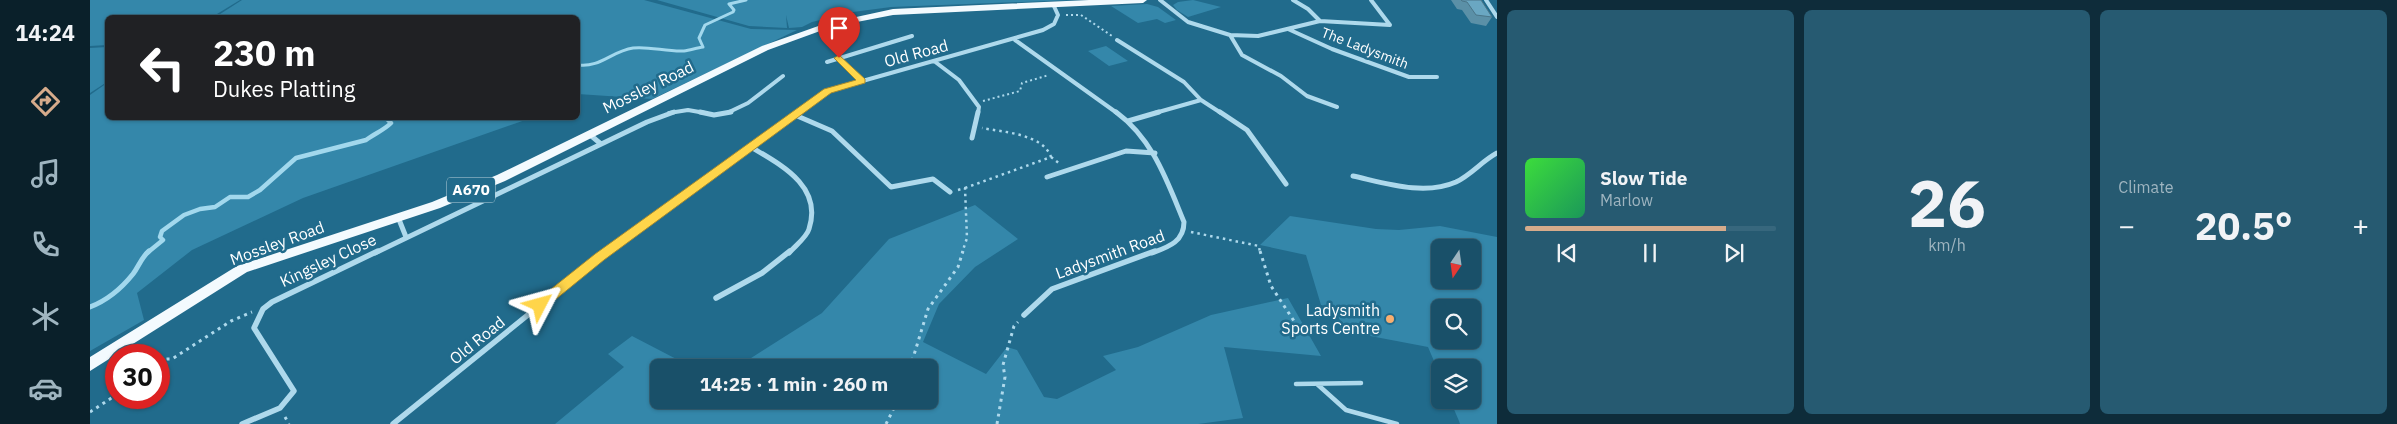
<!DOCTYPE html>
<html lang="en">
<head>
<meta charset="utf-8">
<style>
	body { margin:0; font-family:"IBM Plex Sans",sans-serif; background:#265a71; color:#f1f3f6; height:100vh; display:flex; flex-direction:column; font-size:19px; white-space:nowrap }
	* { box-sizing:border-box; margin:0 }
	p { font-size:16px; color:#9fb5c0 }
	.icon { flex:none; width:28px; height:28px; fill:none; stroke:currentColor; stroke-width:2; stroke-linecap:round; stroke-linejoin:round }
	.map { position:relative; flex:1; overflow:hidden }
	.panel { display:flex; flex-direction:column; gap:10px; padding:10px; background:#0e2c3a; width:900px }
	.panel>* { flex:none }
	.top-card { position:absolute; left:15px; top:15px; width:475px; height:105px; border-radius:8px; box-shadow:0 1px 4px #0004,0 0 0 1px #37677d; background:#202124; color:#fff; overflow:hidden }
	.needle { width:32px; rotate:193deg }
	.fabs { position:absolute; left:1341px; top:239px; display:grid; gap:10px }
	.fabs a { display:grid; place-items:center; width:50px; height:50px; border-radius:8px; background:#195069; box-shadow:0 1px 4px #0004,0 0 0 1px #37677d; font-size:25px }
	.speed { position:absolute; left:15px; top:344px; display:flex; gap:10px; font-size:25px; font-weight:700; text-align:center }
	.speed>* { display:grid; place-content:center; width:65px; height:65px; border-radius:50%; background:#195069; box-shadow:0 1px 4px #0004,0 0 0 1px #37677d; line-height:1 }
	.speed .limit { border:8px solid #d22; background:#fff; color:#111 }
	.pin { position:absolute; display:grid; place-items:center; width:42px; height:42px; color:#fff; margin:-51px -21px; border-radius:50% 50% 50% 0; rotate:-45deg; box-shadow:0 0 5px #0007 }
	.pin .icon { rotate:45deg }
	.me { position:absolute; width:55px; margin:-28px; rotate:51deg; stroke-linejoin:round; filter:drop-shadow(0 0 4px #0008) }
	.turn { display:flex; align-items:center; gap:18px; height:105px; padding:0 25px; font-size:22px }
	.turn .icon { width:65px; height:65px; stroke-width:2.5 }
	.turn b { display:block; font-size:35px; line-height:42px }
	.big { font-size:38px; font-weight:800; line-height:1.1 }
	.panel .tile { flex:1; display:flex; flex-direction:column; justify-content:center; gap:8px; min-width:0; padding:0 18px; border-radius:8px; background:#265a71 }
	.panel .dial { align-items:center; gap:0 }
	.dial b { font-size:65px; line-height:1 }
	.song { display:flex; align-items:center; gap:15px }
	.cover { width:60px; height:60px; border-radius:8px; background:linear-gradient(135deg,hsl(120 70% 55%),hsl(150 70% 35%)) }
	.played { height:5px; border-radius:2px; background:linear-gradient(90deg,#d6ab8b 80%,#37677d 80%) }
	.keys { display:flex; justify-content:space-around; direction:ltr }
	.heat { display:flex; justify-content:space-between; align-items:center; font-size:28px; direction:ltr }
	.panel .tiles { flex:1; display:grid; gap:10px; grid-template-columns:repeat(3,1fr) }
	.trip { position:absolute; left:560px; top:359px; width:288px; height:50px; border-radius:8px; background:#195069; box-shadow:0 1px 4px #0004,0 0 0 1px #37677d; font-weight:800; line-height:50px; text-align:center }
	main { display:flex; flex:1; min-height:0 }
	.tabs { display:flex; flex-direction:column; width:90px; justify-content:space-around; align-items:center; background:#0a202a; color:#9fb5c0 }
	.tabs .icon { width:35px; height:35px }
	.tabs .selected { color:#d6ab8b }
	.tabs b { font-size:22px; color:#f1f3f6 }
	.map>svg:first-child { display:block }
	.green { fill:#3487aa; fill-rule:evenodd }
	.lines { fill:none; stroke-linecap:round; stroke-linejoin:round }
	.stream-far2 { stroke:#a2d8ed; stroke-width:3 }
	.stream-far1 { stroke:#a2d8ed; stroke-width:4.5 }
	.stream { stroke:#a2d8ed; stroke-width:5 }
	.path-far2 { stroke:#aed9ec; stroke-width:2; stroke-dasharray:2 3; stroke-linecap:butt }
	.path-far1 { stroke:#aed9ec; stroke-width:2.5; stroke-dasharray:2.5 4; stroke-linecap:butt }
	.path { stroke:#aed9ec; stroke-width:3; stroke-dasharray:3 4.5; stroke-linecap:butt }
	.service { stroke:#aed9ec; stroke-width:4.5 }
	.minor-far2 { stroke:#aed9ec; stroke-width:4 }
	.minor-far1 { stroke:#aed9ec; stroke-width:5 }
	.minor { stroke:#aed9ec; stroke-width:5.5 }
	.primary { fill:#f3fafe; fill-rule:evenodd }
	.wall { fill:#5b90a7 }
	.building { fill:#6aa7c2; stroke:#4a7588 }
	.route { fill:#ffd54a; stroke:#a68a30 }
	.poi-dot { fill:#f9ae6f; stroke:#216b8c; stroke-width:2 }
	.labels { text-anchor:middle; stroke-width:5; stroke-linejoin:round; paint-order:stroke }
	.far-street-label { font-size:14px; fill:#fff; stroke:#216b8c }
	.shield { fill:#216b8c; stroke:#bcd3dc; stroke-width:1 }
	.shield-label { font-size:15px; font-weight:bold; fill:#fff }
	.street-label { font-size:16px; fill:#fff; stroke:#216b8c }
	.poi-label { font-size:16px; fill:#fff; stroke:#216b8c; text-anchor:end }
</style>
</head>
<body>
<main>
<nav class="tabs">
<b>14:24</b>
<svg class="icon selected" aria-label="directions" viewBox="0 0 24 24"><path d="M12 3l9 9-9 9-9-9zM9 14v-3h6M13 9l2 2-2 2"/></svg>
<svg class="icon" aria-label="music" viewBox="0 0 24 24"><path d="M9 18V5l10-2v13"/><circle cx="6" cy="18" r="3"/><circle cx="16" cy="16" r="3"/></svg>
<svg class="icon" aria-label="phone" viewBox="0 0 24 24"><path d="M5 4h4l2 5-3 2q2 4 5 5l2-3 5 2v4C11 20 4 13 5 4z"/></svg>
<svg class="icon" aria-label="climate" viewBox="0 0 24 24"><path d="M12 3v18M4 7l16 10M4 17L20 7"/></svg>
<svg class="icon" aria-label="car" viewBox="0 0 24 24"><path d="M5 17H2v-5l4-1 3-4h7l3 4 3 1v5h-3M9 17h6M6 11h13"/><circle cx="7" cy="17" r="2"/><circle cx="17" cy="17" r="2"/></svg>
</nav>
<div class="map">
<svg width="1407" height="424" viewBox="0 0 1407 424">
	<rect width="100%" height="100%" fill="#216b8c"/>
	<path class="green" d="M0 0H150L122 17 18 18 17 45 0 46Z
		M152 0H554L661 29 707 30 562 99 488 94V18H124Z
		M567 0H983L801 7 763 12 722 22 712 27 699 28 696 15 697 28 659 26Z
		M1103 0 1131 7 1098 17 1087 10 1083 5 1088 2Z
		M1057 4 1068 7 1086 20 1075 23 1067 19 1048 23 1021 6Z
		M1016 46 1038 61 1019 66 998 51Z
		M17 47V82L0 93V48Z
		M17 83 18 118H441L213 198 102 250 47 293 54 320 0 351V95Z
		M885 205 928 239 885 267 849 304 833 342 896 374 917 347 927 350 954 397 967 399 1026 370 1013 356 1048 347 1121 315 1198 298 1231 356 1134 347 1153 418 1108 424H465L534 367 518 354 542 336 594 363 616 367 569 368V400H839V368L647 367 732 313 799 239Z
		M1200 216 1286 229 1309 230 1350 226 1407 237V424H1370L1369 421 1360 400H1382V368H1350V375L1338 347 1254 331 1245 308 1231 305 1216 255 1170 245ZM1350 248H1382V280H1350ZM1350 308H1382V340H1350Z"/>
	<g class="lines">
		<path class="stream-far2" d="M488 65C510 68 522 51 543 48 559 46 577 52 594 51 600 50 607 48 613 47L609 38 615 25 643 12 644 10 639 4 656 0"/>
		<path class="stream-far1" d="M57 253 73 240 70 237 72 231 94 215 110 209 125 207 140 197H158L170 190 206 158 276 140C285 133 293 131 301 123L298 120 300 118"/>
		<path class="stream" d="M0 307C18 300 31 289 43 274 49 266 51 258 59 251"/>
		<path class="path-far2" d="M976 15H991L1022 36
			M893 101 930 91 932 83 959 75"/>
		<path class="path-far1" d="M961 157 970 164
			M875 188 961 157C953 134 913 132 892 128
			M868 190 875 188 877 238 872 253
			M1101 232 1169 246 1170 253"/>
		<path class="path" d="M1170 251 1181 286 1204 321
			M69 359H82L141 321 162 312
			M820 368 838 309 868 267 873 251
			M69 369 81 360
			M0 412 26 395
			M195 417 199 424
			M796 424 808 400
			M907 424 915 377 913 365 924 326 928 322"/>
		<path class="service" d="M1206 384 1271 383
			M1227 384 1256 410 1307 424"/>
		<path class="minor-far2" d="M1070 0 1098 22 1140 35 1152 55 1191 76 1217 96 1247 107
			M1396 0 1407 17
			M1230 21 1300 25 1281 0
			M1198 29 1242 49 1319 77H1347
			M1140 35 1168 36 1230 21 1218 9 1203 0
			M925 40 1027 113
			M1027 40 1094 82 1111 100 1065 113
			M749 58 772 81
			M844 61 869 80 889 107 888 113
			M737 62 822 36
			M1111 100 1131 113
			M579 113 598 110 615 113
			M637 113 658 103 693 76
			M706 113 737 91 953 30 964 24 968 15 963 4"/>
		<path class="minor-far1" d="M610 112 624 115 641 112
			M1026 112C1063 139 1077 181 1094 222 1094 242 1078 247 1062 253
			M1130 112 1157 130 1196 184
			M705 115 742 131 801 187 843 179 860 192
			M1038 121 1069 112
			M499 134 511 144
			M882 138 888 112
			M661 147C691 165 733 186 719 229 717 237 705 246 699 253
			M1263 176C1295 183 1334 196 1366 182 1381 175 1392 161 1407 153
			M957 177 1036 151 1065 153
			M308 217 316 237
			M285 253 557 122 584 112
			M515 253 708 112"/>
		<path class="minor" d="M626 298 672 273 700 251
			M934 315 962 289 1065 251
			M152 424 190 408 204 391 164 328 173 309 182 302 288 251
			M303 424 517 251"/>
		<path class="primary" d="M999 0H1057L1053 3 803 15 741 27 678 50 415 181 350 208 157 272 0 371V357L147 266 342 202 407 175 672 46 734 24 803 9Z"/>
	</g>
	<path class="wall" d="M1361 0H1391L1402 17 1396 26 1381 23 1372 10 1367 9Z"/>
	<path class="building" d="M1371 0H1391L1402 17 1386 15 1377 2 1372 1Z"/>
	<path class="route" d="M749 55 775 79V83L741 93 514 260 455 308H446L444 305 446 301 505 254 734 89 766 80 744 58Z"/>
	<circle class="poi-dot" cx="1300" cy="319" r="5"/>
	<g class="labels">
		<g class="far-street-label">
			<text transform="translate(1275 48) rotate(21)" y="5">The Ladysmith</text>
		</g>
		<rect class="shield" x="357" y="177.5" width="48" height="25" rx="4"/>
		<g class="shield-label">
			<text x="381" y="195">A670</text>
		</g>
		<g class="street-label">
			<text transform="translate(826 53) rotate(-15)" y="6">Old Road</text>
			<text transform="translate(558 87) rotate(-26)" y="6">Mossley Road</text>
			<text transform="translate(187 243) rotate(-20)" y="6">Mossley Road</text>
			<text transform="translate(1020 254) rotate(-20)" y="6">Ladysmith Road</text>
			<text transform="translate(238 260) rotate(-25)" y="6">Kingsley Close</text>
			<text transform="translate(387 340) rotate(-39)" y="6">Old Road</text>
		</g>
		<g class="poi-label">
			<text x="1290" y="316">Ladysmith<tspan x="1290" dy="18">Sports Centre</tspan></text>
		</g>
	</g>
</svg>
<div class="fabs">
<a><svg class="needle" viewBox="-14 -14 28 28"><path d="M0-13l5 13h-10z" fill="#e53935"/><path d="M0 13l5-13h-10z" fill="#9fb5c0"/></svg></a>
<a><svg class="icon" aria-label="search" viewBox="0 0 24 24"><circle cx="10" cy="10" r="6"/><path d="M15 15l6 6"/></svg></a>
<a><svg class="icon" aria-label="layers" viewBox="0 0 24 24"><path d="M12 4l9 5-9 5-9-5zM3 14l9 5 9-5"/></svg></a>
</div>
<div class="speed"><div class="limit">30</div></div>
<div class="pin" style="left:749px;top:58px;background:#d93025"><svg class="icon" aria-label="arrive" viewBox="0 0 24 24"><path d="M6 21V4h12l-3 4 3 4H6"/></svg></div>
<svg class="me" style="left:450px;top:305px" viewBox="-20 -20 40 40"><path d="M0-17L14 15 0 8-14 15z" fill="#ffd54a" stroke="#fff" stroke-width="4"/></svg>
<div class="trip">14:25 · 1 min · 260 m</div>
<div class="top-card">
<div class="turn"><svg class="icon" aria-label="left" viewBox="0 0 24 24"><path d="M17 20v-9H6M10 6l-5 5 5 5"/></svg><div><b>230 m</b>Dukes Platting</div></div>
</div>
</div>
<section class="panel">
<div class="tiles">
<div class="tile">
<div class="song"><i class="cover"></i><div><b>Slow Tide</b><p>Marlow</p></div></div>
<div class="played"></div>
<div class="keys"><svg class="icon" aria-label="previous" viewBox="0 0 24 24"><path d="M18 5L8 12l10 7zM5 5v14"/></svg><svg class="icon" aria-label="pause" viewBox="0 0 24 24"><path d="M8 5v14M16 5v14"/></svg><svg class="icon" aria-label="next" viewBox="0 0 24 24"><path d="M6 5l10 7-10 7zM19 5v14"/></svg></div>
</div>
<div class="tile dial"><b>26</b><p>km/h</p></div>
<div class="tile"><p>Climate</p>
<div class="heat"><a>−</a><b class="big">20.5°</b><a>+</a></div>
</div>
</div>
</section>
</main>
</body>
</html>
